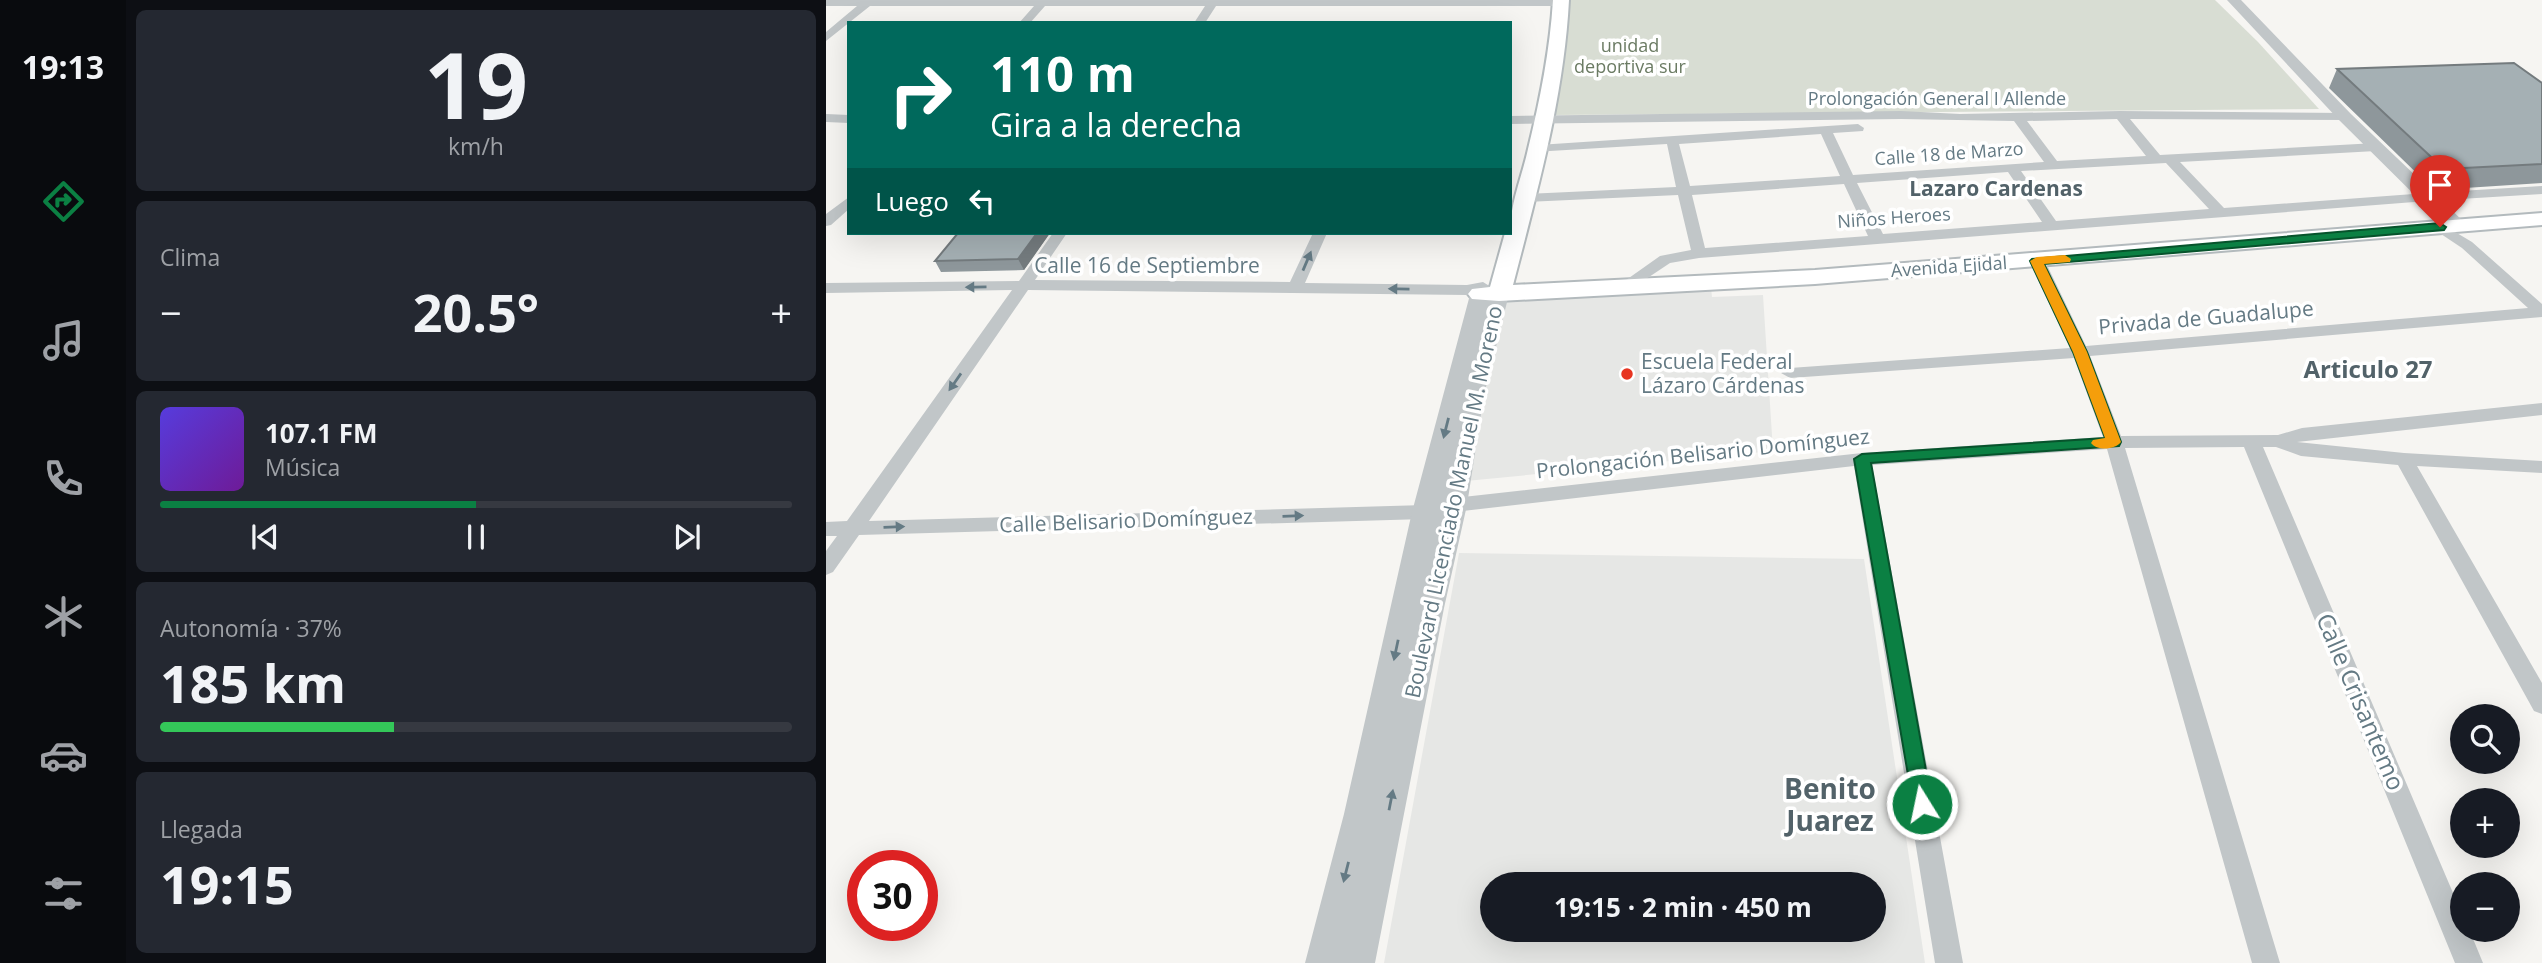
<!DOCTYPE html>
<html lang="es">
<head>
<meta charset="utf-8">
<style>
	body { margin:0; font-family:"Open Sans",sans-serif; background:#242831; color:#f1f3f6; height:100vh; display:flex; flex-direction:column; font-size:26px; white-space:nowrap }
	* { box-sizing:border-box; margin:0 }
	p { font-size:23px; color:#9ea1a6 }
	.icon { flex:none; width:38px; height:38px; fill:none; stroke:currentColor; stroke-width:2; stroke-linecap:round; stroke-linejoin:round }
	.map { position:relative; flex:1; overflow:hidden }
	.sheet { display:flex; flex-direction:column; gap:10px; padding:10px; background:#0d0f14; width:700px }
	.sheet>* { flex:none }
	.hud { position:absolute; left:21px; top:21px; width:665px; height:214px; border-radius:0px; box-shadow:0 7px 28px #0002; background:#00695c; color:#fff; overflow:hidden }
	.tools { position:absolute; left:1624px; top:704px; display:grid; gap:14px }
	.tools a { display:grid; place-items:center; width:70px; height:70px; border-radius:50%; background:#171b24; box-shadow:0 7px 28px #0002; font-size:35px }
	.speed { position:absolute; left:21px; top:850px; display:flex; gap:14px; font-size:35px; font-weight:700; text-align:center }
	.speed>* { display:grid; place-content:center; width:91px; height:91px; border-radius:50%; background:#171b24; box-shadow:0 7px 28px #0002; line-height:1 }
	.speed .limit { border:10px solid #d22; background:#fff; color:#111 }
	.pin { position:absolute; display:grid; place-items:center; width:60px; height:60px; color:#fff; margin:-72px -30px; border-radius:50% 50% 50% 0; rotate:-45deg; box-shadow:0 0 7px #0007 }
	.pin .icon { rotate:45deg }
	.me { position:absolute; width:77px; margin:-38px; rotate:350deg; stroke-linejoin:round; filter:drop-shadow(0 0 5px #0008) }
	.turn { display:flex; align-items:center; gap:24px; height:147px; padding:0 28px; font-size:32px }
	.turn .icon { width:91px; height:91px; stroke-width:2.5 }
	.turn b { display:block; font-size:49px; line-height:60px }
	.then { display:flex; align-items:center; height:66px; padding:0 28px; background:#0003; gap:14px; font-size:26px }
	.big { font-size:52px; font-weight:700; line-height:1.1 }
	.sheet .card { flex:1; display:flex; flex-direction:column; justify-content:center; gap:10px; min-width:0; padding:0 24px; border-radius:10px; background:#242831 }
	.sheet .dial { align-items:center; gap:0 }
	.dial b { font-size:91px; line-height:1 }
	.song { display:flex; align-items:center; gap:21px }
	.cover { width:84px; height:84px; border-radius:10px; background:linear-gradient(135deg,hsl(250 70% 55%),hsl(280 70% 35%)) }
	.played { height:7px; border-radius:4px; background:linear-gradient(90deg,#0b8043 50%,#363941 50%) }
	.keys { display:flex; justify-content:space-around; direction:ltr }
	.heat { display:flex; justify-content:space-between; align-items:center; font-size:38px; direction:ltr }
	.charge { height:10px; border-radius:5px; background:linear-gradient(90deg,#34c759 37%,#363941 0) }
	.trip { position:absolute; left:654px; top:872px; width:406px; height:70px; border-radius:35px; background:#171b24; box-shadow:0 7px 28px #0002; font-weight:700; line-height:70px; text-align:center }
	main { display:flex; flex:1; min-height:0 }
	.menu { display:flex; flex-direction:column; width:126px; justify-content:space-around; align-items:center; background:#090b0e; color:#9ea1a6 }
	.menu .icon { width:49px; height:49px }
	.menu .current { color:#0b8043 }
	.menu b { font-size:32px; color:#f1f3f6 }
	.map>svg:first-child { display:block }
	.built { fill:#e6e7e5; fill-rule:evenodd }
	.green { fill:#d8ddd3 }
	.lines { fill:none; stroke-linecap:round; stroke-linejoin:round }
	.secondary-casing { stroke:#b3babd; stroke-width:4 }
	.service { stroke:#c1c6c8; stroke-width:8 }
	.minor { fill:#c1c6c8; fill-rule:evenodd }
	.tertiary { fill:#c1c6c8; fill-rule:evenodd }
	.secondary { fill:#fff; fill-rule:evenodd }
	.wall { fill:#8e979b }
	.shaded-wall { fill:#747b7e }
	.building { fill:#a5b0b4; stroke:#747b7e; stroke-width:2 }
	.oneway { fill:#647a84 }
	.route { fill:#0b8043; stroke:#07532c; stroke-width:2 }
	.slow { fill:#f59e0b }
	.poi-dot { fill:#e73521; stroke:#fff; stroke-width:2.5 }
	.labels { text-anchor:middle; stroke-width:7; stroke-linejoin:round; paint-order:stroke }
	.far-park-label { font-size:18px; fill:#6b7b63; stroke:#fff }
	.far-street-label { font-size:18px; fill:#647a84; stroke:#fff }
	.far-quarter-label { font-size:21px; font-weight:bold; fill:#526269; stroke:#fff }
	.street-label { font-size:21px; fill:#647a84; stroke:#fff }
	.poi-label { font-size:21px; fill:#647a84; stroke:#fff; text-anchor:start }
	.quarter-label { font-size:24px; font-weight:bold; fill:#526269; stroke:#fff }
	.near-street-label { font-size:24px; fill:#647a84; stroke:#fff }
	.near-quarter-label { font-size:28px; font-weight:bold; fill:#526269; stroke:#fff }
</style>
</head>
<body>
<main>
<nav class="menu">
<b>19:13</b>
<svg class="icon current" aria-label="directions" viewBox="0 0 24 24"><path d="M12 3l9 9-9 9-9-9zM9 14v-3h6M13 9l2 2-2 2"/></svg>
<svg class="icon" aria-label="music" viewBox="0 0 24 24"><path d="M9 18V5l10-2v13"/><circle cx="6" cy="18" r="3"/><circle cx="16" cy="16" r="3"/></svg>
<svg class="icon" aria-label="phone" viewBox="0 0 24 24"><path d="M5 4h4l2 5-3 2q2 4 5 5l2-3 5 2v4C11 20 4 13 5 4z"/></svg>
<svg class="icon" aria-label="climate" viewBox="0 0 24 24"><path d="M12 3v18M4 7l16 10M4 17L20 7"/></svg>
<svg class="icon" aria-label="car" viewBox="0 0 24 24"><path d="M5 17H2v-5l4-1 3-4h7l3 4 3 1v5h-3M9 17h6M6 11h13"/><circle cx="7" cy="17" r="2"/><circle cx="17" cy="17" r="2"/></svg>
<svg class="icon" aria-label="filters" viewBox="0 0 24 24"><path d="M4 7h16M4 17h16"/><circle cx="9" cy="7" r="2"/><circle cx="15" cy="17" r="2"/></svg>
</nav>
<section class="sheet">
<div class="card dial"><b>19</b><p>km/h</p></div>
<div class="card"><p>Clima</p>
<div class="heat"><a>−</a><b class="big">20.5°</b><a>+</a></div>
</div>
<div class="card">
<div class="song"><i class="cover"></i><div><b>107.1 FM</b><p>Música</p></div></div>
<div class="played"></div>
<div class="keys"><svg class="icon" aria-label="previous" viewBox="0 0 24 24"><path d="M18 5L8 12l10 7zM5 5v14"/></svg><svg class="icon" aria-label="pause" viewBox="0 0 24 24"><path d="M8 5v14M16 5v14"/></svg><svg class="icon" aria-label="next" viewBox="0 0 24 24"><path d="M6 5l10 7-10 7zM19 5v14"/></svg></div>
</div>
<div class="card"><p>Autonomía · 37%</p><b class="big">185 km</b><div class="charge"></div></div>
<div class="card"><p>Llegada</p><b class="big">19:15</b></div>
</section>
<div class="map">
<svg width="1716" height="963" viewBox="0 0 1716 963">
	<rect width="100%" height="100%" fill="#f6f5f2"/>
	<path class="built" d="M885 287 886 297 937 295 947 451 640 481 676 296Z
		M633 553 1038 559 1099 963H558ZM667 884H1048V929H667Z"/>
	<path class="green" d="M744 0H1389L1432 42 1493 109 728 115Z"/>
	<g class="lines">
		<g class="secondary-casing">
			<path id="secondary" d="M727 0H743C738 97 711 192 687 285L989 270 1716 213V225L989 284 673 301 646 299 642 294 646 289 664 287 679 233H684C684 203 696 177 702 149 714 100 724 50 727 0Z"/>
		</g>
		<path class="service" d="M1601 197 1716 190"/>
		<path class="minor" d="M0 0H736L740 3 735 6H390L379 23H368L379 6H219L204 23H193L208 6H44L0 41V32L31 6H0Z
			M1075 111 1134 114 1294 111 1519 113 1523 114V120L1304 119 1334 155 1550 143 1557 147 1550 151 1354 162 1398 208 1601 193 1608 197 1601 201 873 258 844 263 799 293 793 291 791 288 793 285 834 256 865 250 852 195 700 202 693 198 700 194 850 187 841 144 707 152 705 149 712 145 1032 124 1038 128 1037 131 1007 133 1027 175 1218 162 1188 121 1075 119 684 124V116ZM1291 119 1320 156 1231 161 1201 121ZM995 134 1014 176 864 186 853 144ZM1340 163 1383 209 1230 221 1195 171ZM1182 172 1216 222 1057 234 1031 183ZM1018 184 1042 236 879 248 866 195Z
			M0 114 23 115V123L0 122Z
			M23 197V209L5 225 0 226V214Z
			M1614 223 1646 242 1716 304V317L1264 356 1295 436 1452 435 1476 428 1716 403V415L1471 442 1578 453 1716 461V473L1591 466 1716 683V714L1708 711 1572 465 1475 456 1450 447H1437L1636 914V929H1643L1657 963H1629L1418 447 1299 448 1454 963H1426L1281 449 1046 465 1137 963H1109L1028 466 628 512 599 519 33 535 7 572 0 575V551L11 536H0V522L21 521 186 290 0 293V283L193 281 227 233H241L209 280 464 282 487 233H501L479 283 641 285 657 282 665 287 663 290 641 295 202 290 43 521 599 505 628 498 1036 453 1277 437 1248 358 964 378 955 373 964 368 1244 348 1203 261 1211 256 1219 261 1260 346 1702 308 1636 248 1609 230 1607 227Z"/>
		<path class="tertiary" d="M1401 0H1415L1525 114 1638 222 1640 226 1638 230H1624L1513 120Z
			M655 285 662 287 665 291 673 288 680 290 683 294 658 395 641 505 618 608 549 963H479L518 814 586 512 645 291 648 287Z"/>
		<use href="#secondary" class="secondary"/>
	</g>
	<path class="wall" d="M1511 69 1716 83V183L1608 190 1503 88Z
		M224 233 198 270 115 272 109 261Z"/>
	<path class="shaded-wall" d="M211 233H224L198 270 192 259Z"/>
	<path class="building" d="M1688 63 1716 83V164L1618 169 1511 69Z
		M132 233H211L192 259 109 261Z"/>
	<defs><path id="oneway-solid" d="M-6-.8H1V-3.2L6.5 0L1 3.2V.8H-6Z" transform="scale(1.75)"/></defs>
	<g class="oneway">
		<use href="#oneway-solid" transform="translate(481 261) rotate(-67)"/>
		<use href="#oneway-solid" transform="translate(150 287) rotate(179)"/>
		<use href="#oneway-solid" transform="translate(573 289) rotate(-179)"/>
		<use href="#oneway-solid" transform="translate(129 382) rotate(125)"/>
		<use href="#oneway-solid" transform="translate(620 428) rotate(104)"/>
		<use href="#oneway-solid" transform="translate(467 516) rotate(-2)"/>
		<use href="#oneway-solid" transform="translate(68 527) rotate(-2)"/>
		<use href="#oneway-solid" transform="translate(570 650) rotate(102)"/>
		<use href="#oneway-solid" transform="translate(565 800) rotate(-79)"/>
		<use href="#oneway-solid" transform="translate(520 872) rotate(104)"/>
	</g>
	<path class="route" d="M1614 223 1620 227 1618 230 1218 264 1261 352 1295 442 1293 446 1045 463 1106 804 1103 810 1096 813 1088 810 1028 459 1036 454 1279 438 1247 352 1204 261 1206 259Z"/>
	<path class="slow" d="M1239 255 1245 259 1244 262 1218 264 1261 352 1295 442C1289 450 1271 451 1265 443L1267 440 1279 438 1247 352 1204 261 1211 257Z"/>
	<circle class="poi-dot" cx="801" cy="374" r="7"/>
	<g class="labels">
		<g class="far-park-label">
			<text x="804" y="52">unidad<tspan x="804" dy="21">deportiva sur</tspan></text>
		</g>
		<g class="far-street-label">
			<text x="1111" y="105">Prolongación General I Allende</text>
			<text transform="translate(1123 154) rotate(-4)" y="6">Calle 18 de Marzo</text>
			<text transform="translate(1068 218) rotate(-4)" y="6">Niños Heroes</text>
			<text transform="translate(1123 267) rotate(-4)" y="6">Avenida Ejidal</text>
		</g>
		<g class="far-quarter-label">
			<text x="1170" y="196">Lazaro Cardenas</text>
		</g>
		<g class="street-label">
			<text x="321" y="273">Calle 16 de Septiembre</text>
			<text transform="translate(1380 318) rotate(-5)" y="7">Privada de Guadalupe</text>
			<text transform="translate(877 454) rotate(-6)" y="7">Prolongación Belisario Domínguez</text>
			<text transform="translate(628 502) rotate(-78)" y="7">Boulevard Licenciado Manuel M. Moreno</text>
			<text transform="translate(300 521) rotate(-2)" y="7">Calle Belisario Domínguez</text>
		</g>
		<g class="poi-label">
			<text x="815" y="369">Escuela Federal<tspan x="815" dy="24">Lázaro Cárdenas</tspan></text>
		</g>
		<g class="quarter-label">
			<text x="1542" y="378">Articulo 27</text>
		</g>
		<g class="near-street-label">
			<text transform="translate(1534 702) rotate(67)" y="8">Calle Crisantemo</text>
		</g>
		<g class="near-quarter-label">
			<text x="1004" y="799">Benito<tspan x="1004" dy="32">Juarez</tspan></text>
		</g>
	</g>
</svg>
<div class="tools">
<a><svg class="icon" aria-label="search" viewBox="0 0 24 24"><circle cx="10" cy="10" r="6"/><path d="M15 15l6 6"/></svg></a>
<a>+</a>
<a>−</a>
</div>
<div class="speed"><div class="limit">30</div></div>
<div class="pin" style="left:1614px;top:227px;background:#d93025"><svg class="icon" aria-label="arrive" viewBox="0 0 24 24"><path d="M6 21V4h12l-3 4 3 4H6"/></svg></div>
<svg class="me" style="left:1096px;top:804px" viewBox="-20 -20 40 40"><circle r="17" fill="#0b8043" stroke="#fff" stroke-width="3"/><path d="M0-11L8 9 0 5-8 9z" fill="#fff"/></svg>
<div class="trip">19:15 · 2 min · 450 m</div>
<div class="hud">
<div class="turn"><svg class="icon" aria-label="right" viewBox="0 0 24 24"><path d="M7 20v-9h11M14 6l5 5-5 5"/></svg><div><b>110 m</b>Gira a la derecha</div></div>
<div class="then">Luego<svg class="icon" aria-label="left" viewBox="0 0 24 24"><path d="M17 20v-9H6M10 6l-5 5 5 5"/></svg></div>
</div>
</div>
</main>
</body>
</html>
